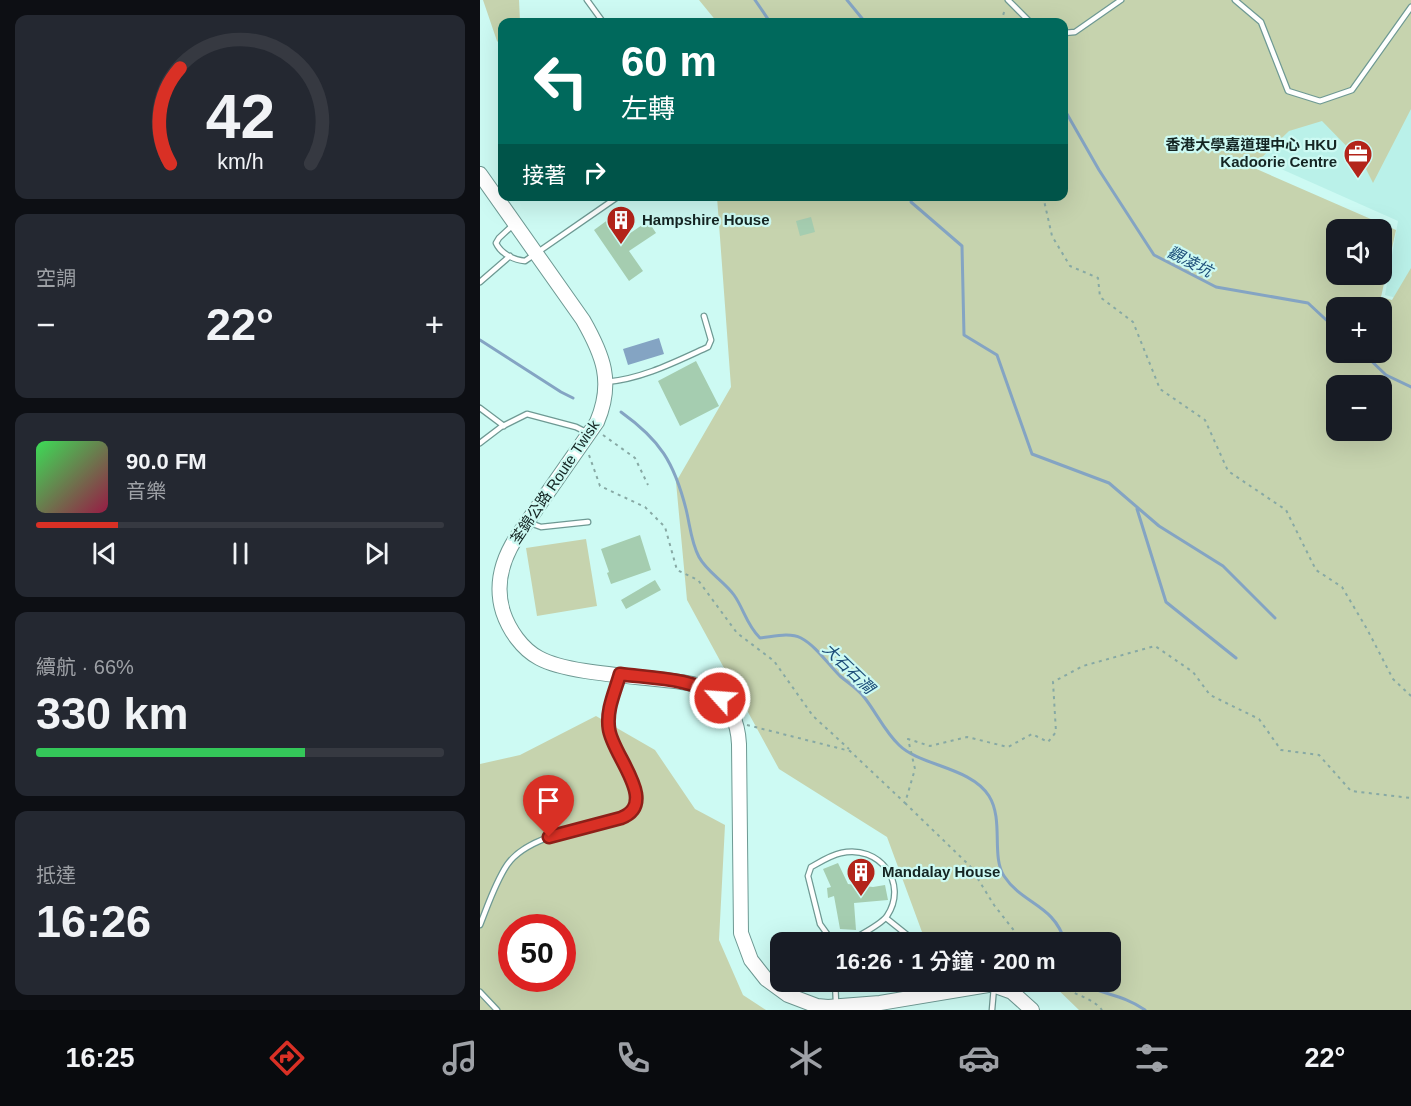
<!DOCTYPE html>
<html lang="zh-TW">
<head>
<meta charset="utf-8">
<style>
	body { margin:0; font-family:Arial,"Noto Sans TC",sans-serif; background:#242831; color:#f1f3f6; height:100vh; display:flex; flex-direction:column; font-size:22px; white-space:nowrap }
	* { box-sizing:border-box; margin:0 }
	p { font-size:20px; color:#9ea1a6 }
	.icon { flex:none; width:33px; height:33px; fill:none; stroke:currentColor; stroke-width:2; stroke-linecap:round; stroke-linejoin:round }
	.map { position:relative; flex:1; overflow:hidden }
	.side { display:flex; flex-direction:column; gap:15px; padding:15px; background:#0d0f14; width:480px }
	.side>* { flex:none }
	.hud { position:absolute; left:18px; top:18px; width:570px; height:183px; border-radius:12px; box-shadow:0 6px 24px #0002; background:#00695c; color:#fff; overflow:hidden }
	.tools { position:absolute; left:846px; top:219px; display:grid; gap:12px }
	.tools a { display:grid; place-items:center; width:66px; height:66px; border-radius:12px; background:#171b24; box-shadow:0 6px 24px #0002; font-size:30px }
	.speed { position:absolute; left:18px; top:914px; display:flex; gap:12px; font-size:30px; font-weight:700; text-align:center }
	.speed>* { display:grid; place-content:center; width:78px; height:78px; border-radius:50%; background:#171b24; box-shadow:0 6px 24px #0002; line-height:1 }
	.speed .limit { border:9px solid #d22; background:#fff; color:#111 }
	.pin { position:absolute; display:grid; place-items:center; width:51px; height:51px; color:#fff; margin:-62px -26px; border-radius:50% 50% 50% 0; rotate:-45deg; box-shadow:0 0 6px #0007 }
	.pin .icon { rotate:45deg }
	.me { position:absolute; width:66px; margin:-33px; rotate:296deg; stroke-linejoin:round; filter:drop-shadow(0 0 4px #0008) }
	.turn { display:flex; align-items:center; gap:21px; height:126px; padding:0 24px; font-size:27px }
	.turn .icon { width:78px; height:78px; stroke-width:2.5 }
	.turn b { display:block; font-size:42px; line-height:51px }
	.then { display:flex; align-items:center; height:57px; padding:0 24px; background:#0003; gap:12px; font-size:22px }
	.big { font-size:45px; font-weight:600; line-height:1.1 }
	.side .tile { flex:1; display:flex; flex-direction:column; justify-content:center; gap:9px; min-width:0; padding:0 21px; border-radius:12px; background:#242831 }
	.side .dial { align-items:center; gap:0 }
	.dial svg { height:156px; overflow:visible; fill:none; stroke:#363941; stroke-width:7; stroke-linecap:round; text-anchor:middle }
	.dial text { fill:#f1f3f6; stroke:none }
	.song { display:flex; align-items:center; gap:18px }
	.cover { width:72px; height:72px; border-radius:9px; background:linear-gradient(135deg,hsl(130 70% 55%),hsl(340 70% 35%)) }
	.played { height:6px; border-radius:3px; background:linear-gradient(90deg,#d93025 20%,#363941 20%) }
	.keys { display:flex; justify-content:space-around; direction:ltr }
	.heat { display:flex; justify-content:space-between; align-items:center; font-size:33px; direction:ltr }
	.charge { height:9px; border-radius:4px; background:linear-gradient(90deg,#34c759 66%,#363941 0) }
	.trip { position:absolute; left:290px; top:932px; width:351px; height:60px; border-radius:12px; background:#171b24; box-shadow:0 6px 24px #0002; font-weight:600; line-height:60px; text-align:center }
	.tabs { display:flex; height:96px; justify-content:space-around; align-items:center; background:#090b0e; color:#9ea1a6 }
	.tabs .icon { width:42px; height:42px }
	.tabs .on { color:#d93025 }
	.tabs b { font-size:27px; color:#f1f3f6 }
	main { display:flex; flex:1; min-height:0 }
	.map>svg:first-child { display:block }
	.built { fill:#baf1e9 }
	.green { fill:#c6d3ae; fill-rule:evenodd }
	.water { fill:#84a4c3 }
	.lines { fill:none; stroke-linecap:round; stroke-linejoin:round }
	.stream { stroke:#84a4c3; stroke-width:3 }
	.building { fill:#a5cdb0 }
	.service-casing { stroke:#6e9993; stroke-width:7 }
	.secondary-casing { stroke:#6e9993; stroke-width:16 }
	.path { stroke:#87a9a4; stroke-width:2; stroke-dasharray:3 4.5; stroke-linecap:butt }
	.service { stroke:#fff; stroke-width:4.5 }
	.secondary { stroke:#fff; stroke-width:14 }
	.route-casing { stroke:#8d1f18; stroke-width:15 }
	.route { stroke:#d93025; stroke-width:10 }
	.labels { text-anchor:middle; stroke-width:4.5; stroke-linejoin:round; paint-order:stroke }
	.poi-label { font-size:15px; font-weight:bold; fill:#142523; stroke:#cdfaf3; text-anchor:start }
	.street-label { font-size:15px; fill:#142523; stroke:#cdfaf3 }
	.water-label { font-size:16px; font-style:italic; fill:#1c4d78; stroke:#cdfaf3 }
</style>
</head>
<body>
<main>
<section class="side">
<div class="tile dial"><svg viewBox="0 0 100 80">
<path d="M14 69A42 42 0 1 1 86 69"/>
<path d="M14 69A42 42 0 0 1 19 20" stroke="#d93025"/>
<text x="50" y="56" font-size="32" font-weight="700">42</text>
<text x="50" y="72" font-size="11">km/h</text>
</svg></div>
<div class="tile"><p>空調</p>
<div class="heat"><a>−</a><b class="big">22°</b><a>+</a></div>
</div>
<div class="tile">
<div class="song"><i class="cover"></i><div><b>90.0 FM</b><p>音樂</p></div></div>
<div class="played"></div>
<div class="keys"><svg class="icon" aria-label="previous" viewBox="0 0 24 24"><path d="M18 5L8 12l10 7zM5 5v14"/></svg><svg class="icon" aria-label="pause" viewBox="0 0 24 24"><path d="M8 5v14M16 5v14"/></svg><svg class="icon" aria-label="next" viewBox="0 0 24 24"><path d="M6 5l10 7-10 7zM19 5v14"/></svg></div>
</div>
<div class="tile"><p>續航 · 66%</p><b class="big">330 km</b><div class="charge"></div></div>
<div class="tile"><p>抵達</p><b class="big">16:26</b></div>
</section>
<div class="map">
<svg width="931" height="1010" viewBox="0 0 931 1010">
	<rect width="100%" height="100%" fill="#cdfaf3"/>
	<path class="built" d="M931 0V302L905 295 918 221 732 138Z"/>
	<path class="green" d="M3 0H39L40 22H22V46L17 41Z
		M219 0H931V109L893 183 883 163 842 121 809 131 772 167 916 230 901 297 912 300 931 268V1010H599L569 981H630V942H529L523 937 442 932 407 837 299 769 207 600 196 482 251 387 237 197 584 196V22H237ZM856 230H902V274H856ZM856 308H902V352H856ZM856 386H902V430H856Z
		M106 539 117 606 57 616 46 548Z
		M116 716 175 750 215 809 245 825 239 940 263 995 286 1010H0V764L40 755ZM32 927H82V978H32Z"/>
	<path class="water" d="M179 338 184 354 148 365 143 349Z"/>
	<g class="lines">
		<path class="stream" d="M275 0 290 22
			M367 0 385 22
			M584 113 587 114 619 170 674 255 736 287 828 303 856 329
			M432 196 431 202 482 246 484 335 517 355 552 454 629 483 679 526 743 566 795 618
			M0 340 81 392 93 398
			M882 352 906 375 931 387
			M141 412C180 440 194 462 206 509 210 525 211 542 219 557 227 572 244 581 254 595 264 609 266 624 280 638 292 637 309 632 321 638 336 646 347 663 360 676 368 683 377 688 384 697 396 712 405 732 419 745 440 766 491 767 509 796 524 820 511 856 524 876 543 905 574 904 585 942
			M657 509 686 602 756 658
			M598 981C619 995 641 993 665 1010"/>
	</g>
	<path class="building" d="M331 217 335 232 320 236 316 221Z
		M129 219 143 238 168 221 176 233 149 251 163 271 149 281 114 230Z
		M216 361 239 406 200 426 178 381Z
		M160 535 171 570 131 584 127 573 129 572 121 549Z
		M175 580 181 590 146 609 141 600Z
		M358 863 368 884 393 887 405 885 408 900 374 903 376 930 360 929 354 896 348 898 347 888 351 887 343 869Z"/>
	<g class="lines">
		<g class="service-casing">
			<path id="service" d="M107 0 123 22
				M528 0 550 22
				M755 0 781 22 808 91 840 101 872 90 931 7
				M584 33 595 32 641 0
				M33 225 19 238 16 243C21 254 34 260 45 261L139 196
				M0 282 30 256
				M126 382C162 379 195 362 228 347L231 340 224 316
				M0 408 24 426
				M0 443 21 427 47 414 96 427 108 433
				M50 523 61 527 108 522
				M406 918 436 942
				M0 925C8 905 15 883 27 865 47 835 108 827 141 818 180 803 131 753 129 728 127 710 134 693 139 677
				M352 940 368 942C378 936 401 925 407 916 429 883 399 844 361 853 351 855 340 862 331 867L328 876 340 924 353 942
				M355 981 356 1003
				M0 992 17 1010
				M512 1010 514 987"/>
		</g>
		<g class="secondary-casing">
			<path id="secondary" d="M0 174 103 320C123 355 134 382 117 422L36 538C22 560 15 586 23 612 29 630 42 649 59 658 86 673 152 676 185 680 201 682 219 683 233 693 251 705 258 723 259 744L261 933 271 960 286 979 308 995 337 1006 348 1007 400 1003 514 984
				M507 983 532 992 552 1010"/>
		</g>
		<path class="path" d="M521 22 525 9
			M563 196 572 236 590 266 618 278 620 297 653 322 680 389 725 420 748 471 806 510 836 570 862 587 887 629 913 679 931 696
			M123 435 155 458 168 485
			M109 455 120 486 165 507 185 527 197 570 218 580 257 633 294 661 333 716 369 749
			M267 725 370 751 425 803 435 769 428 739 450 746 487 737 528 747 552 734 568 742 576 732 573 682 603 666 675 646 713 672 730 695 779 719 801 750 839 755 871 791 931 798
			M425 803 490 866 514 905 543 942
			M576 981C589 995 610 995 622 1010"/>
		<use href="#service" class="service"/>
		<use href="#secondary" class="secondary"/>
	</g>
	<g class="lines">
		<g class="route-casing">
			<path id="route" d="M69 837 141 818C180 803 132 755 129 729 126 710 135 692 140 674 170 678 216 678 240 698"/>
		</g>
		<use href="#route" class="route"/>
	</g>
	<defs>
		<g id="office-pin" transform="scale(1.5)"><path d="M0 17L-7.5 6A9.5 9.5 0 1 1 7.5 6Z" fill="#b3241a" stroke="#cdfaf3"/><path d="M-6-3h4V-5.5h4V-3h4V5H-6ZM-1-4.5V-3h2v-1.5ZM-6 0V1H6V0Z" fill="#fff"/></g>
		<g id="building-pin" transform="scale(1.5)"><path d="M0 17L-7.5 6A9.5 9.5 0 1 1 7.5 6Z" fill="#b3241a" stroke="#cdfaf3"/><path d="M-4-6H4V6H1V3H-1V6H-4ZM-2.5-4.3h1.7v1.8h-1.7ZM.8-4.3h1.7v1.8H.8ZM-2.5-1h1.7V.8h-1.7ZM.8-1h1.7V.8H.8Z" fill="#fff"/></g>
	</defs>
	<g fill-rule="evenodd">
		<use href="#office-pin" x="878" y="154"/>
		<use href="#building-pin" x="141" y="220"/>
		<use href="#building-pin" x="381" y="872"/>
	</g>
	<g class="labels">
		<g class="poi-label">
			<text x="857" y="150" text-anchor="end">香港大學嘉道理中心 HKU<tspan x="857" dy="17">Kadoorie Centre</tspan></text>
			<text x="162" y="225">Hampshire House</text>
			<text x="402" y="877">Mandalay House</text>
		</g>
		<g class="street-label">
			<text transform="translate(75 482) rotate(-56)" y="5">荃錦公路 Route Twisk</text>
		</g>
		<g class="water-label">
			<text transform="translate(710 261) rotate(27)" y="6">觀凌坑</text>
			<text transform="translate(369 668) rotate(44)" y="6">大石石澗</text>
		</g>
	</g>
</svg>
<div class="tools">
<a><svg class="icon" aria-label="sound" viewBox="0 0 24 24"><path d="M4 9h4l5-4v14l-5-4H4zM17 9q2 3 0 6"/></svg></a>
<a>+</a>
<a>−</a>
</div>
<div class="speed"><div class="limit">50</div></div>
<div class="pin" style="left:69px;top:837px;background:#d93025"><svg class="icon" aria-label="arrive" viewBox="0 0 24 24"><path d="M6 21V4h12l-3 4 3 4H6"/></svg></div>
<svg class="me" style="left:240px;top:698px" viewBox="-20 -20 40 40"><circle r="17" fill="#d93025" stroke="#fff" stroke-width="3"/><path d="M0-11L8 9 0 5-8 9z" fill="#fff"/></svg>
<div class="trip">16:26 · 1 分鐘 · 200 m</div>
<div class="hud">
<div class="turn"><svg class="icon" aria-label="left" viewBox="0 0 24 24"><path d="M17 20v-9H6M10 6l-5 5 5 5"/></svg><div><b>60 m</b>左轉</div></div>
<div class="then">接著<svg class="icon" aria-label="right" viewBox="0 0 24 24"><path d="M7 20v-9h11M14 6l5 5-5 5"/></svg></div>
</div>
</div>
</main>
<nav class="tabs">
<b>16:25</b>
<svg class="icon on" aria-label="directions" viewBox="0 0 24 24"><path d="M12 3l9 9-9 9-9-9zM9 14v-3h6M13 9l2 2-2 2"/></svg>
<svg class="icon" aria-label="music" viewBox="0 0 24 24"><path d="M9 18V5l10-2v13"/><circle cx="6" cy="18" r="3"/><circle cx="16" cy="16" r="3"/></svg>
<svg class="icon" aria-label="phone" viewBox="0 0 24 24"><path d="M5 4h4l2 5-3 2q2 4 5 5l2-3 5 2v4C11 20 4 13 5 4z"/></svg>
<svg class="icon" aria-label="climate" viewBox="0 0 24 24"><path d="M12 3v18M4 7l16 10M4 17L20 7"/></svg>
<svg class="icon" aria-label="car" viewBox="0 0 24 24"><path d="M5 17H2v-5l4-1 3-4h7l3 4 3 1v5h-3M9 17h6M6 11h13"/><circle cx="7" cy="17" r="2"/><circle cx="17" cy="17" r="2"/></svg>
<svg class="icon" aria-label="filters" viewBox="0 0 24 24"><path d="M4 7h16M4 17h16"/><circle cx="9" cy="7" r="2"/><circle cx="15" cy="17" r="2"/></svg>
<b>22°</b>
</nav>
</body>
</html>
